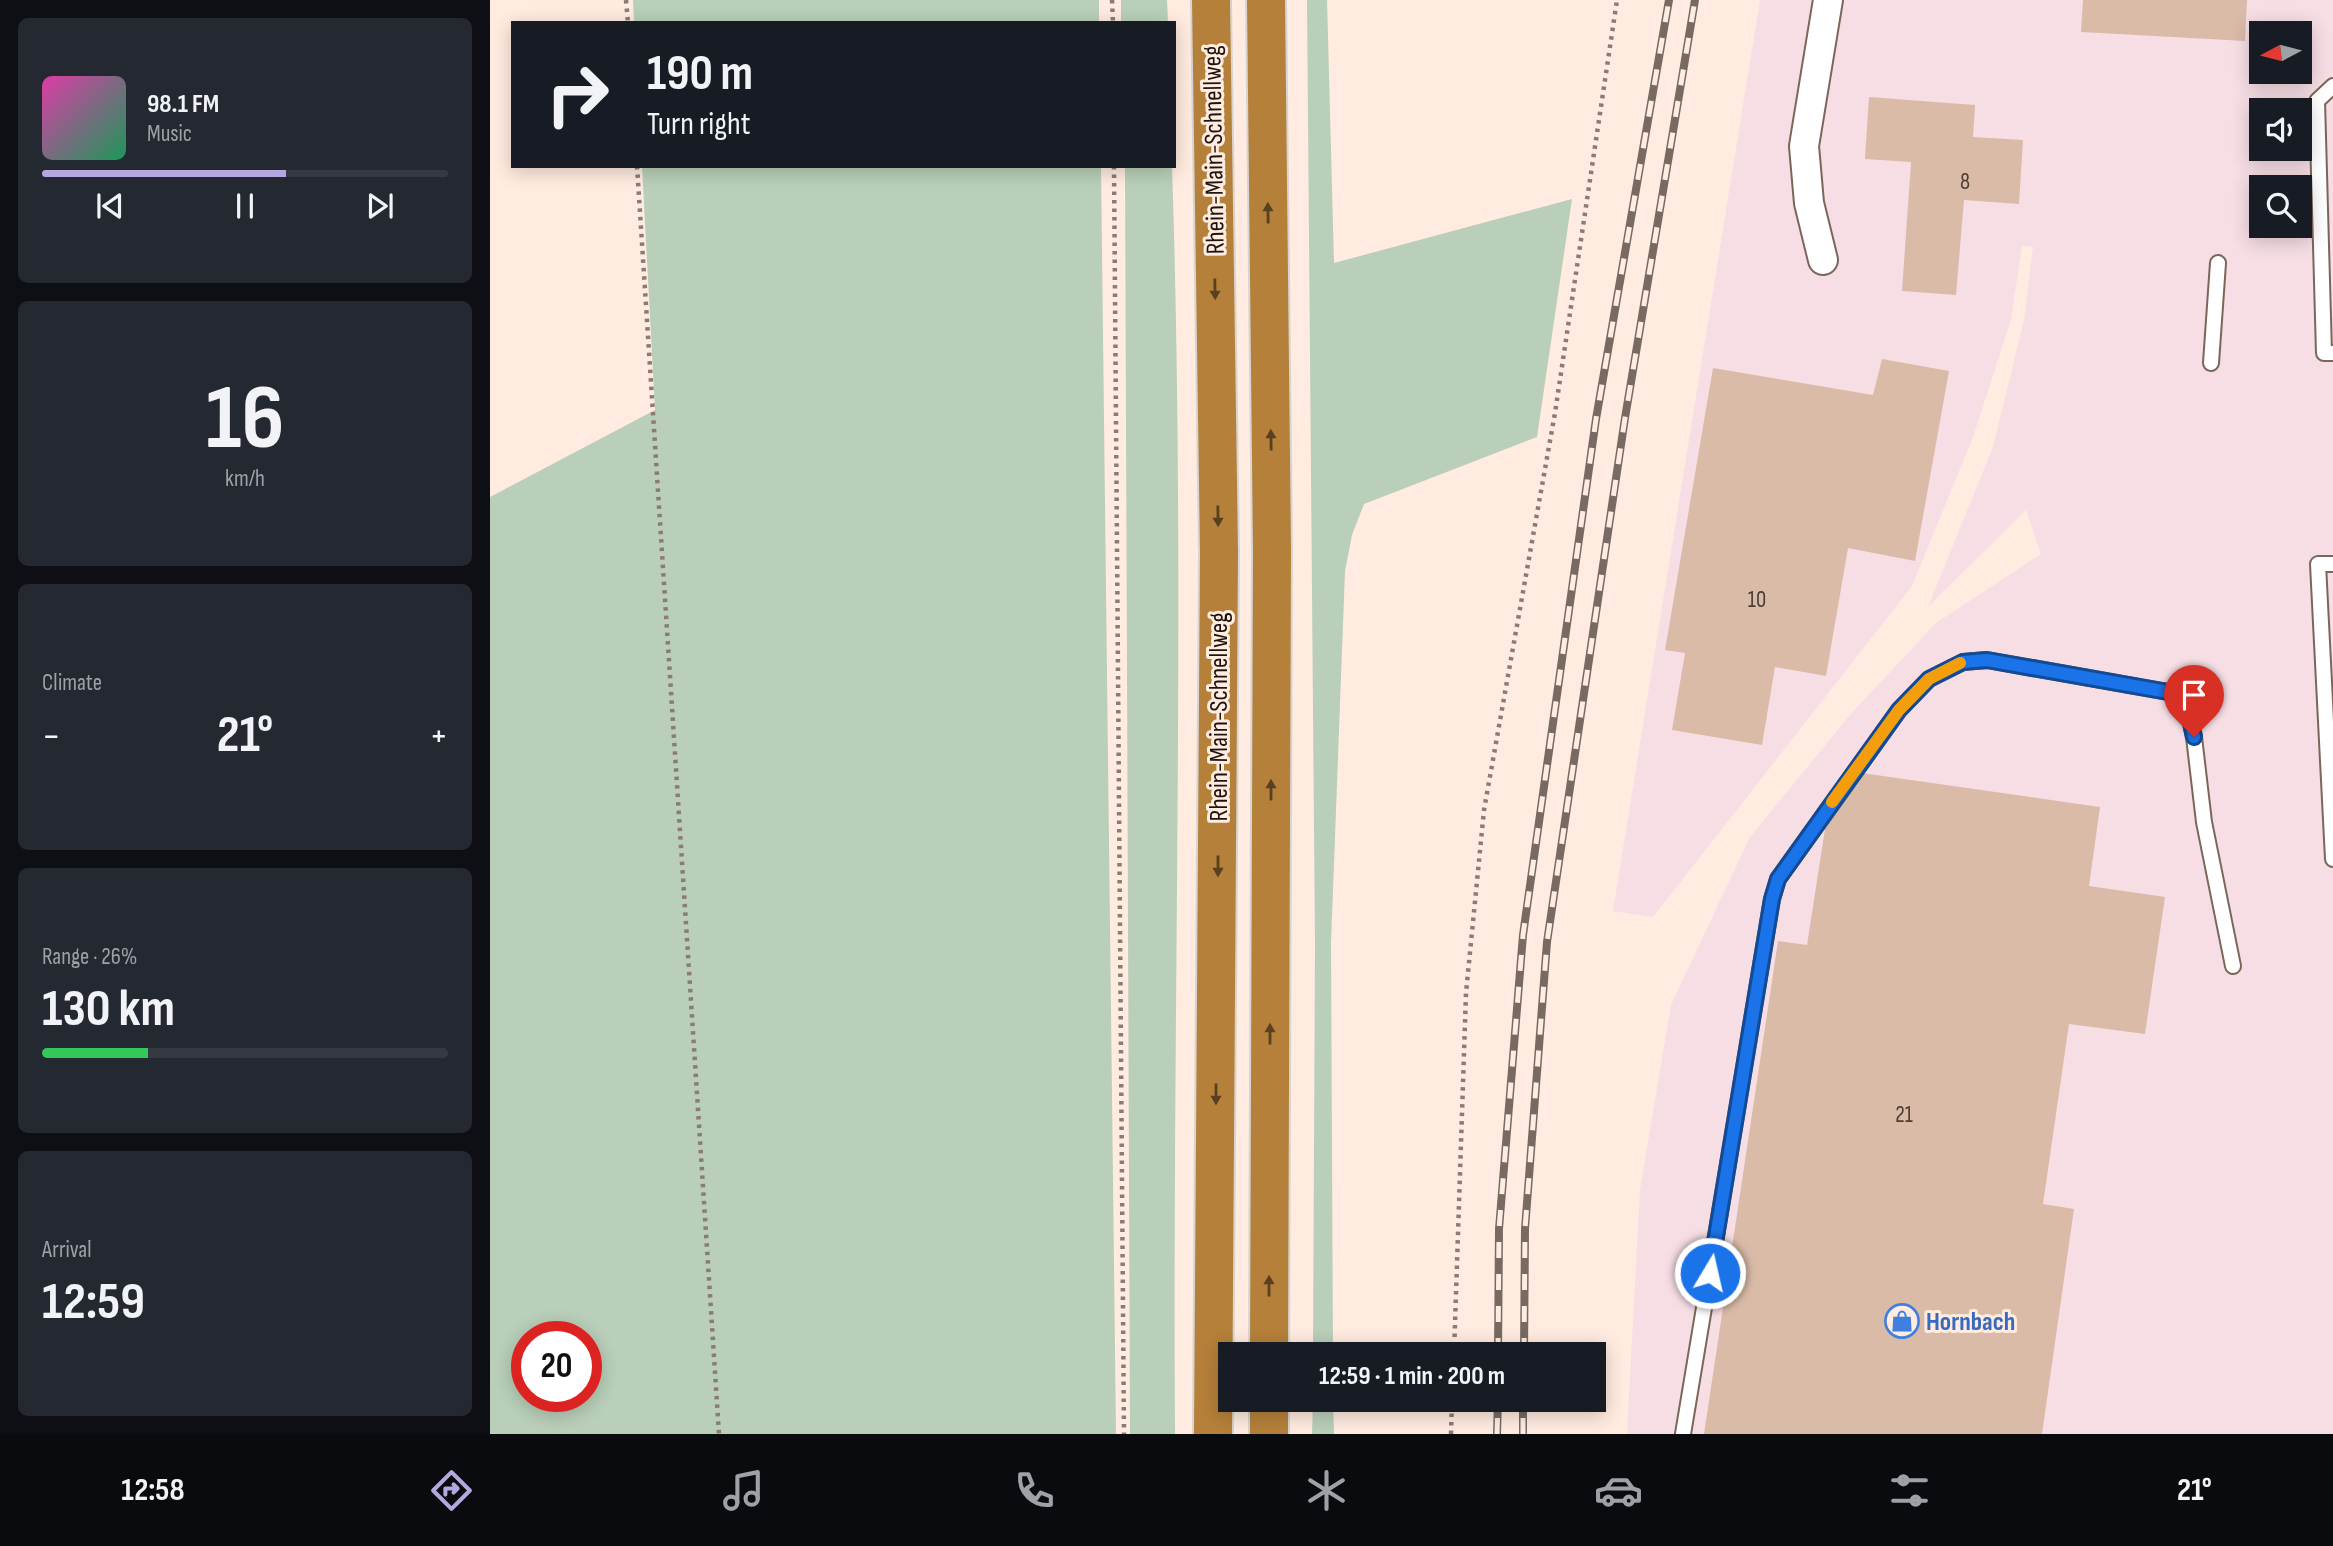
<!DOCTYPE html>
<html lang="en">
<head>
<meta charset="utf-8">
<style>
	body { margin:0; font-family:"Sofia Sans Condensed",sans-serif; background:#242831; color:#f1f3f6; height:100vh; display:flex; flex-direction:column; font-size:26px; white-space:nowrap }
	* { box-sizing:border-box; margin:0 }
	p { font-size:23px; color:#9ea1a6 }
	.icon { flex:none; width:38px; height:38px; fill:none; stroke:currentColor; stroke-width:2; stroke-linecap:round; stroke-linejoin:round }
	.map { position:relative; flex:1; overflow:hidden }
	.sheet { display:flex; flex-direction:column; gap:18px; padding:18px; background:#0d0f14; width:490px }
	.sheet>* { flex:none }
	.hud { position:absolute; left:21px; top:21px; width:665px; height:147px; border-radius:0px; box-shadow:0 4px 18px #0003; background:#171b24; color:#f1f3f6; overflow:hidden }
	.needle { width:46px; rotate:263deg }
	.buttons { position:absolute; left:1759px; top:21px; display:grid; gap:14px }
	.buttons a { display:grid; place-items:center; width:63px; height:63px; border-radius:0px; background:#171b24; box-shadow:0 4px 18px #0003; font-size:35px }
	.speed { position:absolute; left:21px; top:1321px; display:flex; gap:14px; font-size:35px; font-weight:700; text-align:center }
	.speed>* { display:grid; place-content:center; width:91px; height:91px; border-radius:50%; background:#171b24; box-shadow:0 4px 18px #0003; line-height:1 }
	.speed .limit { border:10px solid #d22; background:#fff; color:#111 }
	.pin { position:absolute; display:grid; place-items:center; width:60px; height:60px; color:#fff; margin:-72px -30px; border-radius:50% 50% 50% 0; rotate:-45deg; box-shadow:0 0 7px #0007 }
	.pin .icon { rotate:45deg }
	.me { position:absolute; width:77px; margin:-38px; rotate:9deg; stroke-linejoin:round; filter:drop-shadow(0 0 5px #0008) }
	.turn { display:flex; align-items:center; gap:24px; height:147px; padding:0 21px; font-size:32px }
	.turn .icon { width:91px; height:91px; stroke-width:2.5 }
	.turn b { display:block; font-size:49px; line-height:60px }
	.big { font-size:52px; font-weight:700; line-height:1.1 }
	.sheet .widget { flex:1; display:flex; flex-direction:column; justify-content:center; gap:10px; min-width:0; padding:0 24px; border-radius:10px; background:#242831 }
	.sheet .dial { align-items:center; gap:0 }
	.dial b { font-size:91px; line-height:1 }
	.song { display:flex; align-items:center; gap:21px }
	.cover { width:84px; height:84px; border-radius:10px; background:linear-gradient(135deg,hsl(320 70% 55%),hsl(150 70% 35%)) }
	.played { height:7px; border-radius:4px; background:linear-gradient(90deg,#b5a7df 60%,#363941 60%) }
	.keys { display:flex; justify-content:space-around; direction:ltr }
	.heat { display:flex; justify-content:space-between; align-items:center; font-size:38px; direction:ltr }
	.charge { height:10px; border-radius:5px; background:linear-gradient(90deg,#34c759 26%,#363941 0) }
	.trip { position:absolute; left:728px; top:1342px; width:388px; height:70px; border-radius:0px; background:#171b24; box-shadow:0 4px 18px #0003; font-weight:700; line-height:70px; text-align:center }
	.menu { display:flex; height:112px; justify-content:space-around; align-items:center; background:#090b0e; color:#9ea1a6 }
	.menu .icon { width:49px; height:49px }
	.menu .current { color:#b5a7df }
	.menu b { font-size:32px; color:#f1f3f6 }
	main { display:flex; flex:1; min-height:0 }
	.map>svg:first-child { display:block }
	.commercial { fill:#f7dee5; fill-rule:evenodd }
	.green { fill:#b9cfb9; fill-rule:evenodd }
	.building { fill:#dabba8 }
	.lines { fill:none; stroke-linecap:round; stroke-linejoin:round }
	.lane-casing { stroke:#7c6659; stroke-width:18 }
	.street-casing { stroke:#7c6659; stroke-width:32 }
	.highway-casing { stroke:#d6d5d4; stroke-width:42 }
	.path { stroke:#8a7c73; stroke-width:4.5; stroke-dasharray:3.5 5; stroke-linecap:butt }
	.lane { stroke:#fff; stroke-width:14 }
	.street { stroke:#fff; stroke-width:28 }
	.highway { stroke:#b5813a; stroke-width:38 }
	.rail-casing { stroke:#776a62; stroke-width:8 }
	.rail { stroke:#ffebdf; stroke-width:5; stroke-dasharray:16; stroke-linecap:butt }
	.oneway { fill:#594020 }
	.route-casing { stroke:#114b97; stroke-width:18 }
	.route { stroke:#1a73e8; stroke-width:12 }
	.slow { stroke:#f59e0b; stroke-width:12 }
	.labels { text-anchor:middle; stroke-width:6; stroke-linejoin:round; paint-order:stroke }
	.number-label { font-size:23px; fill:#4c3e34 }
	.street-label { font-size:26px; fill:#1c140e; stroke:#ffebdf }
	.shop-label { font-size:26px; font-weight:bold; fill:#366cbe; stroke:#ffebdf; text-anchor:start }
</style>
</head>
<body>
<main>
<section class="sheet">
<div class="widget">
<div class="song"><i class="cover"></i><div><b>98.1 FM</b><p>Music</p></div></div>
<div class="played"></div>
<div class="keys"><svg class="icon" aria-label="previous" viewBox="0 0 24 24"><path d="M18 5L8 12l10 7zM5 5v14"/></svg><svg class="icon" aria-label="pause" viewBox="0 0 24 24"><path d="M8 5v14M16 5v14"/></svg><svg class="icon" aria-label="next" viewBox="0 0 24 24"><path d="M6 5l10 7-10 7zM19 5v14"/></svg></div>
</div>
<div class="widget dial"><b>16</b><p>km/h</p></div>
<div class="widget"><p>Climate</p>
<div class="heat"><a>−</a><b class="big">21°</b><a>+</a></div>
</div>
<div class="widget"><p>Range · 26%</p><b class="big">130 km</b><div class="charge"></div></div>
<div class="widget"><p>Arrival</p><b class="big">12:59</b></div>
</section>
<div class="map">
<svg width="1843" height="1434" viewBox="0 0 1843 1434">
	<rect width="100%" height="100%" fill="#ffebdf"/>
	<path class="commercial" d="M1270 0H1843V1434H1137L1150 1190 1181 1005 1260 837 1359 716 1446 623 1551 554 1536 510 1438 607 1503 447 1534 320 1543 247 1532 246 1521 320 1483 437 1422 586 1163 917 1123 911ZM1771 33H1810V72H1771ZM1771 110H1810V149H1771ZM1771 187H1810V226H1771Z"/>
	<path class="green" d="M143 0H609V23H144Z
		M631 0H677L678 23H631Z
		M817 0H837L844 263 1082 199 1047 437 874 504 862 535 855 571 841 943 843 1354H823L825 945Z
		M152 166H611L626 1434H0V497L165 410ZM96 1337V1396H37V1337Z
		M635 166H682C696 589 682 1012 685 1434H640Z
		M823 1400H843L844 1434H822Z"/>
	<path class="building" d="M1593 0H1757L1755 41 1591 32Z
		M1379 97 1485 105 1483 137 1533 140 1529 204 1474 200 1466 295 1412 291 1421 162 1375 159Z
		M1392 359 1459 371 1425 561 1358 548 1336 676 1285 667 1272 745 1182 730 1195 653 1175 650 1223 368 1383 395Z
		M1372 773 1610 807 1599 886 1675 897 1655 1034 1579 1024 1553 1204 1584 1209 1552 1434H1214L1288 941 1317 945 1335 829Z"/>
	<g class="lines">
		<g class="lane-casing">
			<path id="lane" d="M1843 86 1827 101 1834 353H1843
				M1721 363 1728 263
				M1843 564H1828L1843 859
				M1193 1434 1282 899 1288 879 1409 710 1439 679 1473 662 1497 660 1695 695 1704 737 1714 822 1743 966"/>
		</g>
		<g class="street-casing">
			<path id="street" d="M1333 260 1319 203 1314 146 1338 0"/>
		</g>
		<g class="highway-casing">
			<path id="highway" d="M721 0 729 552 723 1434
				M776 0 782 551 779 1354
				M779 1434V1400"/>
		</g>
		<path class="path" d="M136 0 138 23
			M622 0 623 23
			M147 166 229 1434
			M624 166 634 1434
			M964 1354 976 993 994 810 1065 413 1127 0
			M961 1434 962 1400"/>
		<use href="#lane" class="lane"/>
		<use href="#street" class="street"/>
		<use href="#highway" class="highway"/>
		<g class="rail-casing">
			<path id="rail" d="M1008 1354 1009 1229 1033 935 1106 419 1179 0
				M1034 1354 1035 1229 1057 942 1135 418 1205 0
				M1007 1434 1008 1400
				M1033 1434V1400"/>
		</g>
		<use href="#rail" class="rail"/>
	</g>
	<defs><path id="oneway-solid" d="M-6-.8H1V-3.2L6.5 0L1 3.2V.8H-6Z" transform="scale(1.75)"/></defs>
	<g class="oneway">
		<use href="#oneway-solid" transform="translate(778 213) rotate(-91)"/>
		<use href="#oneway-solid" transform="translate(725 289) rotate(89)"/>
		<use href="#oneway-solid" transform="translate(781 440) rotate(-91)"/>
		<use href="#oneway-solid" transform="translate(728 516) rotate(89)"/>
		<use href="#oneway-solid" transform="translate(781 790) rotate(-90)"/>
		<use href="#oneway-solid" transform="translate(728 866) rotate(90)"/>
		<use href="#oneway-solid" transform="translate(780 1034) rotate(-90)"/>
		<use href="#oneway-solid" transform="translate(726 1094) rotate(90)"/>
		<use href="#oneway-solid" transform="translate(779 1286) rotate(-90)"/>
	</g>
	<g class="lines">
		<g class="route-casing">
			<path id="route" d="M1220 1273 1282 899 1288 879 1409 710 1439 679 1473 662 1497 660 1695 695 1704 737"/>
		</g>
		<use href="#route" class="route"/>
		<path class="slow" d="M1342 802 1409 710 1439 679 1470 663"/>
	</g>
	<defs>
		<g id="shop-ring" transform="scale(1.75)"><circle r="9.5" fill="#ffebdf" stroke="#3f7fe0" stroke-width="1.5"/><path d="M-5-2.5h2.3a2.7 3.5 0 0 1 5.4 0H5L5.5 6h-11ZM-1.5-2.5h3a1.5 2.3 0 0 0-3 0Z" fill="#3f7fe0"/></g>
	</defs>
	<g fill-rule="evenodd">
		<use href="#shop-ring" x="1412" y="1321"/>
	</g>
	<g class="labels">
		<g class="number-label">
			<text x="1475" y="189">8</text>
			<text x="1267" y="607">10</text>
			<text x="1414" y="1122">21</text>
		</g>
		<g class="street-label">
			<text transform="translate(723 150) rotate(-91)" y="9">Rhein-Main-Schnellweg</text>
			<text transform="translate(728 717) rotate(-90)" y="9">Rhein-Main-Schnellweg</text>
		</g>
		<g class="shop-label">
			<text x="1436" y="1330">Hornbach</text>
		</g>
	</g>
</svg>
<div class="buttons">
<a><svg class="needle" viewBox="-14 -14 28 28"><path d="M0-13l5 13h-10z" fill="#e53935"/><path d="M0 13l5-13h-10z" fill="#9ea1a6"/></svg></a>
<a><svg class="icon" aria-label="sound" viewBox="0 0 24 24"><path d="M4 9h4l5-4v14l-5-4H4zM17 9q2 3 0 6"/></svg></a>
<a><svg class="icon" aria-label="search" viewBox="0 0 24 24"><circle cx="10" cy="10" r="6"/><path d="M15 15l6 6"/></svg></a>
</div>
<div class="speed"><div class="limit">20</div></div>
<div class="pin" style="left:1704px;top:737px;background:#d93025"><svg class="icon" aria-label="arrive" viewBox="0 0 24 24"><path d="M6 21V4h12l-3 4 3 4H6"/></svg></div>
<svg class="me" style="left:1220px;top:1273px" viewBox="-20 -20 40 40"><circle r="17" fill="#1a73e8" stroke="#fff" stroke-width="3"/><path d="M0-11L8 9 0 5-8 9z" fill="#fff"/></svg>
<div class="trip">12:59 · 1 min · 200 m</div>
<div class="hud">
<div class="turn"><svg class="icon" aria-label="right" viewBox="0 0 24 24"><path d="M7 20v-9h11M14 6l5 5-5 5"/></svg><div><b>190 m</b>Turn right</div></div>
</div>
</div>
</main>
<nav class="menu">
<b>12:58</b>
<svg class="icon current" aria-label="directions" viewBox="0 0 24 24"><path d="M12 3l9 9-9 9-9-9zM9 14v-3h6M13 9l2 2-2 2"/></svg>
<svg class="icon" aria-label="music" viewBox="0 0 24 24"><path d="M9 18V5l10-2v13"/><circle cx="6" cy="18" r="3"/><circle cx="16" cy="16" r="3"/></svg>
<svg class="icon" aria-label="phone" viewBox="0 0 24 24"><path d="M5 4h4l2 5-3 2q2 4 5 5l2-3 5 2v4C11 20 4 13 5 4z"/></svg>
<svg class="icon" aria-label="climate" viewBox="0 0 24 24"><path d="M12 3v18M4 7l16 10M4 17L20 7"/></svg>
<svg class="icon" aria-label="car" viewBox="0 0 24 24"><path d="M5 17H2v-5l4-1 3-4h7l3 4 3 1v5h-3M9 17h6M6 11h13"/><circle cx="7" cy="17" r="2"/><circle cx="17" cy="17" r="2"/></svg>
<svg class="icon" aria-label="filters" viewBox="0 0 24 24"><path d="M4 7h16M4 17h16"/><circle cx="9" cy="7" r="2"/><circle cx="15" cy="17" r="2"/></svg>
<b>21°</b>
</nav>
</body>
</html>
